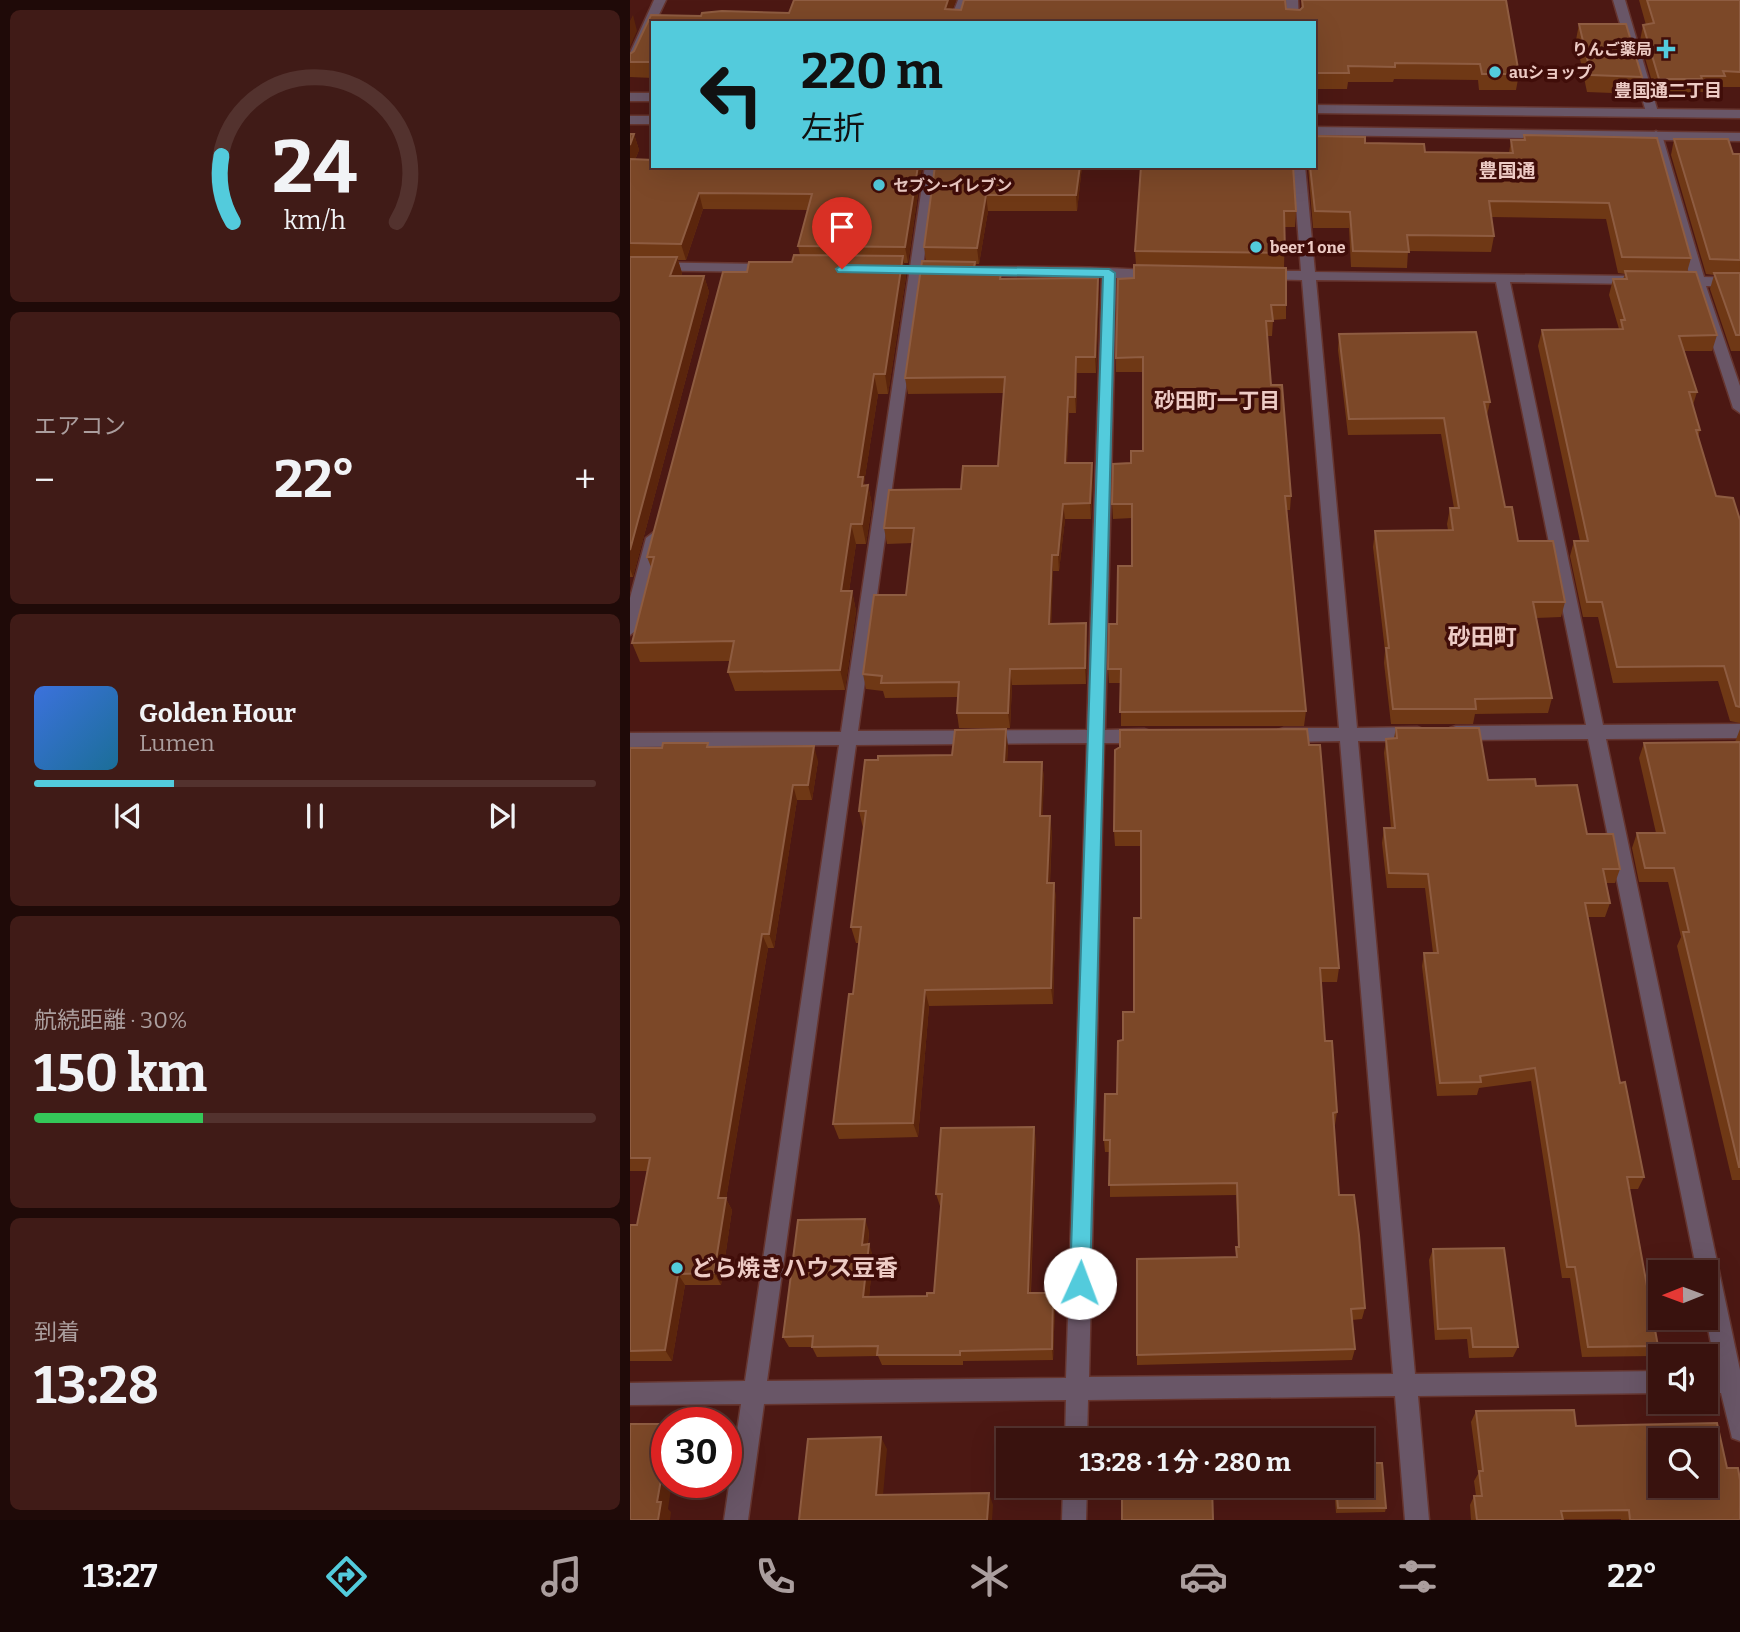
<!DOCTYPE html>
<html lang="ja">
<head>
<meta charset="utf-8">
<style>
	body { margin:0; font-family:Bitter,"Noto Sans JP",serif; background:#401b17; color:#f1f3f6; height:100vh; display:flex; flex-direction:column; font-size:26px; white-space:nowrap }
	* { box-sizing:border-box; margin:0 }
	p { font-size:23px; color:#ab9e9e }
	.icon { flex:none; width:38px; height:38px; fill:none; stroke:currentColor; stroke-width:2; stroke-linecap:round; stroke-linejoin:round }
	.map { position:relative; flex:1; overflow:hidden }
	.panel { display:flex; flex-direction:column; gap:10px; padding:10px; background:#1f0a08; width:630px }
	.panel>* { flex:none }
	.guide { position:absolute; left:21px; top:21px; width:665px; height:147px; border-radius:0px; box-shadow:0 7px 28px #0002,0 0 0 2px #53322e; background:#53cbdc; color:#111; overflow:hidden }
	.needle { width:46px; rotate:269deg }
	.buttons { position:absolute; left:1018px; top:1260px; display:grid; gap:14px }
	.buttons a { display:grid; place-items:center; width:70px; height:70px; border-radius:0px; background:#39120e; box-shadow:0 7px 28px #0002,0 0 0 2px #53322e; font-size:35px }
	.speed { position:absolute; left:21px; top:1407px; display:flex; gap:14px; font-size:35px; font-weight:700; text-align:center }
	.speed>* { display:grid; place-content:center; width:91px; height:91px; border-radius:50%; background:#39120e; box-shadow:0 7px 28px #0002,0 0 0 2px #53322e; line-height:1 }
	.speed .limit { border:10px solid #d22; background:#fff; color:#111 }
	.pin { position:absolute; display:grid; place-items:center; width:60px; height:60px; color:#fff; margin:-72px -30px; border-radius:50% 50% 50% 0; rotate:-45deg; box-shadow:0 0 7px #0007 }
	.pin .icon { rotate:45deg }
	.me { position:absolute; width:77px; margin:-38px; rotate:2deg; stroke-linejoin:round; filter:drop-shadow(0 0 5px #0008) }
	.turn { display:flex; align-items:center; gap:24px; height:147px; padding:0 35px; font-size:32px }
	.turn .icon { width:91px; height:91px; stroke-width:2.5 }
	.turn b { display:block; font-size:49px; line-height:60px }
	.big { font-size:52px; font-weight:700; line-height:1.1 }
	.panel .widget { flex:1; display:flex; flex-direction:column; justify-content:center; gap:10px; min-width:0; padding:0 24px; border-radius:10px; background:#401b17 }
	.panel .dial { align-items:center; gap:0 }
	.dial svg { height:182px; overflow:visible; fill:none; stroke:#53322e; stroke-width:7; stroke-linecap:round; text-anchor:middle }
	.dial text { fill:#f1f3f6; stroke:none }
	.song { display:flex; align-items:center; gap:21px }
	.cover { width:84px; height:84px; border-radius:10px; background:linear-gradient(135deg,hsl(220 70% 55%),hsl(200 70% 35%)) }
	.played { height:7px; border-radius:4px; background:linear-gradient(90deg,#53cbdc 25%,#53322e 25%) }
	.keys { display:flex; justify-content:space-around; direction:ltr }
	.heat { display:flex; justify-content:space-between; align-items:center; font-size:38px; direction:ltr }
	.charge { height:10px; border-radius:5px; background:linear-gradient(90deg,#34c759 30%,#53322e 0) }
	.trip { position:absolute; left:366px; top:1428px; width:378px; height:70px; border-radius:0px; background:#39120e; box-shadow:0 7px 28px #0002,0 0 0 2px #53322e; font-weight:700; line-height:70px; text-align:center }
	.dock { display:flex; height:112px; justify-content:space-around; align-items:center; background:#170706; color:#ab9e9e }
	.dock .icon { width:49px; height:49px }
	.dock .selected { color:#53cbdc }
	.dock b { font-size:32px; color:#f1f3f6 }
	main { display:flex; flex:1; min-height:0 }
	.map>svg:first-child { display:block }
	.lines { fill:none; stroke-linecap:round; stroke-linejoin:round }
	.minor-casing { stroke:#66352f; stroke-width:3 }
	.tertiary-casing { stroke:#66352f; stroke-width:3 }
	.minor { fill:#695667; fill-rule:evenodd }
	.tertiary { fill:#695667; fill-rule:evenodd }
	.wall { fill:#6f3815 }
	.shaded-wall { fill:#5b250c }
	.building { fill:#7c4828; stroke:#8e5c41; stroke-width:2; fill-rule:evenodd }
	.route { fill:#53cbdc; stroke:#36848f; stroke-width:2 }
	.poi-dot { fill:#53cbdc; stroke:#400d09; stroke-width:2.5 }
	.labels { text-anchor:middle; stroke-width:7; stroke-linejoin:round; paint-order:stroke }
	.far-poi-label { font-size:16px; font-weight:bold; fill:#edcbc5; stroke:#400d09; text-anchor:start }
	.far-neighbourhood-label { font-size:18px; font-weight:bold; fill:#edcbc5; stroke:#400d09 }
	.far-quarter-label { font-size:19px; font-weight:bold; fill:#edcbc5; stroke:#400d09 }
	.neighbourhood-label { font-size:21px; font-weight:bold; fill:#edcbc5; stroke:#400d09 }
	.quarter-label { font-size:23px; font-weight:bold; fill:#edcbc5; stroke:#400d09 }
	.near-poi-label { font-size:23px; font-weight:bold; fill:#edcbc5; stroke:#400d09; text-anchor:start }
</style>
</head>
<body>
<main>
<section class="panel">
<div class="widget dial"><svg viewBox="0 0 100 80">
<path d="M14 69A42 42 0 1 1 86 69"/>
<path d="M14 69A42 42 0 0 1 9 40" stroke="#53cbdc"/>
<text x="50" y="56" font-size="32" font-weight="700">24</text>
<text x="50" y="72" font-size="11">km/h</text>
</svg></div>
<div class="widget"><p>エアコン</p>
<div class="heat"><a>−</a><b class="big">22°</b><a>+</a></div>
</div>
<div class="widget">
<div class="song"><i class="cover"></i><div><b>Golden Hour</b><p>Lumen</p></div></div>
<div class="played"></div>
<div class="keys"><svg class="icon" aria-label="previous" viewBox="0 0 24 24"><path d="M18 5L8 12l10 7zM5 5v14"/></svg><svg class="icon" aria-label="pause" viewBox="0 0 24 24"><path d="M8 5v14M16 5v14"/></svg><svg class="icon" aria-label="next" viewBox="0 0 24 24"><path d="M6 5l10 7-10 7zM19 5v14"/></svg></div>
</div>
<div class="widget"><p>航続距離 · 30%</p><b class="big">150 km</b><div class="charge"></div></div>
<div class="widget"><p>到着</p><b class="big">13:28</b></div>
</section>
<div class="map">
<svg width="1110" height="1520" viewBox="0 0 1110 1520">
	<rect width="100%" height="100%" fill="#4c1813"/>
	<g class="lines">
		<g class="minor-casing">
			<path id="minor" d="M24 0H36L25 23H23V29L6 66 0 70V53Z
				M328 0H340L331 23H319Z
				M656 0H668L669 23H657Z
				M983 0H995L1028 112 1026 115 1016 112Z
				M1026 131 1032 135 1074 277 1110 278V286H1076L1110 386V413L1103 408 1063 285H1046L1039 281 1046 277H1060L1020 135Z
				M295 166H307L228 731 457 730 472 277 322 275 315 271 322 267C350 267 521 265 532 274L525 278H486L475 730 514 729 520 731 523 736 520 741 514 743H474L459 1377 763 1374 710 741 654 742 648 740 645 735 648 730 654 728H709L672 280 633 279 626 275 633 271H671L663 166H675L685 272 1004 276 1011 280 1004 284 880 282 973 725 1110 724V738L976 739 1110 1370V1441L1102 1438 1091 1393H1076V1371L1086 1370 1076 1318V1272H1067L958 739 826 740 820 738 817 733 820 728 826 726 956 725 866 282 686 280 727 728 787 727 793 729 796 734 793 739 787 741H728L785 1374 1031 1371V1393L788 1396 799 1520H775L765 1396 458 1400 457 1440H435L436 1400 134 1404 118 1520H94L111 1404 0 1405V1383L115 1381 209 745 0 747V733L211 732ZM457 743 436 1378 137 1381 226 745Z
				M0 262 140 264 147 268 140 272 0 270Z
				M24 532 32 538 8 629 0 635V598L16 538Z
				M433 1486H457L456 1520H432Z"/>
		</g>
		<g class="tertiary-casing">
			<path id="tertiary" d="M0 93H23V101H0Z
				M684 105 1110 110V118L684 113Z
				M0 116H23V124H0Z
				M684 127 1110 133V141L684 135Z"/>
		</g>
		<use href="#minor" class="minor"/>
		<use href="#tertiary" class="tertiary"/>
	</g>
	<path class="wall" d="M164 0H326L322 9 331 10 334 0H655L656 9 670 10 671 8 672 0H876L889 74 886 90H849L848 80 764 79 763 82H718L717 89H684V23H23V78L0 77V54L4 51 21 15 71 16 72 13 92 11 159 13Z
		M1009 0H1110V87H1092L1091 92H1069L1068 95H1026L1010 41 1013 25H1016Z
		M949 24 1012 77 1008 94 957 92 946 40Z
		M0 134H4L9 150 5 160 292 166 278 263H274L276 277 258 394H248L234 483 235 485H238L242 505 236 544H226L219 591H222L226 611 215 690 105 691 98 672 100 661 10 662 2 643 21 567 17 557 117 272 162 262 170 255 168 246 178 210 73 209 56 260H48L52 273 51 276H74L79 292 3 577H0Z
		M894 135 1061 258 1057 272 1087 335 1082 351H1054L1067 392 1063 405 1070 430 1068 437 1086 496 1110 520V723L1100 721 1088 681 983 683 968 617H953L940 556 944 541H950L908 346 912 330 989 329 979 295 983 279H993L995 274 988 273 976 219 861 217 864 236 861 252 778 251 777 268 721 267 719 228H683L678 166H684L735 143 795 152 879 153 881 140H893Z
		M1044 139 1103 154H1110V351H1101L1080 289 1084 275 1076 274 1041 155Z
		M305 166H452L447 211H358L349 264H346L347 273 372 279 468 278 469 294 466 373H447L446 413H439L437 463H462L463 479 461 519H435L429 571H423L421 624 456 623 457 638 456 684 382 685 380 728H329L327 713 328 697 255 698 253 691 236 689 233 674 276 595 283 543 257 544 254 528 331 489 368 466 374 393 278 394 275 378 296 261 294 247Z
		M511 166 666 211 665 227H655L654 268 656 305V319L643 320 642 336H637L641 385 661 496 660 510H657L676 711 674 726H491V683H479L478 669 487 624 502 566V518L483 519 482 504 501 463 513 451V372H486V358L506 265 505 251Z
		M709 334 860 402 857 415 875 507 888 541 935 602 931 617 906 618 922 698 918 713 845 714 843 724H761L754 663 755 651 743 547 745 531 818 530 817 524 820 508H824L811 434 718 435 708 350Z
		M766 728 858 780 906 786 957 834 990 869 985 883H976L980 903 975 917H957L990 1083 1014 1177 1008 1189H999L1028 1346 1022 1356 952 1357 940 1278H932L901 1081 849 1088 847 1095 807 1096 792 966 794 953H803L795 888H757L752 843 754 828H761L754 753 756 739 764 738Z
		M1110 729V1180H1102L1047 946 1051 937 1038 882H1009L1002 848 1007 833H1026L1009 758 1014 743 1105 742Z
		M679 745 709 968 707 982H691L695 1041 707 1112 705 1125H704L709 1195 735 1308 732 1319 722 1320 725 1349 722 1360 507 1365V1355L606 1257V1247H608L606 1195 480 1197V1152H475L474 1140 487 1094 493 1040 504 1012 511 918V846H485L484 831Z
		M378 746 377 762H412L414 779 412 816 422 832 420 883H424L426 899 423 1004 299 1006 288 1137 209 1139 203 1124 223 994 229 943H226L221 927 233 828 229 811 322 755Z
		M80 747 188 761 182 800H167L144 948H138L96 1199 102 1210 91 1285H55L42 1361H0V1225H7L17 1171H0V748Z
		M406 1139 401 1293H423L425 1304 423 1360 333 1361V1365H252L248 1356 187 1357 182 1347H159L153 1337 239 1231 238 1245 243 1256 239 1297 297 1296 304 1293 311 1206H310L306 1194Z
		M803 1249 888 1347 883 1357 839 1358 837 1339 805 1340 799 1260Z
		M846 1411 946 1426 1097 1468 1110 1520H991V1519L841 1520 840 1505 844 1496H846L844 1481 848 1474 841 1422Z
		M704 1486H732L756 1508 755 1512 706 1513Z"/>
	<path class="shaded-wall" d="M318 0H326L317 23 315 9Z
		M3 15 7 31 0 47V21Z
		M4 134 9 150 0 172V145Z
		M288 166H292L278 263 275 247Z
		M450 166H452L447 211 446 195Z
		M69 193 73 209 56 260 51 244Z
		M356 195 358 211 349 264 347 248Z
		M273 256 276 277 258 394 255 374Z
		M47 257 52 273 45 293 40 276Z
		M74 276 79 292 3 577 0 569V550Z
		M468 278 469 294 466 373 465 357Z
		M446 357 447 373 446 413 445 397Z
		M244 374 248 394 234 483 237 494 238 485 242 505 236 544 232 524 228 477Z
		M438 397 439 413 436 479 435 463Z
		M462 463 463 479 461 519 460 503Z
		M433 504 435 519 429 571 428 555Z
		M221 524 226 544 216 611 211 591Z
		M422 555 423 571 421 639 419 624Z
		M222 591 226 611 215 690 210 670Z
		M456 623 457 638 456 684 455 668Z
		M380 669 382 685 380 728 378 713Z
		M376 729 378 746 376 779 374 762Z
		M184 746 188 761 182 800 178 785Z
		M412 762 414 779 412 832 410 816Z
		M163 785 167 800 144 948 139 934Z
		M420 816 422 832 419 899 417 883Z
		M424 883 426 899 423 1004 421 988Z
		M132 934 138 948 96 1199 102 1210 91 1285 84 1273 88 1198Z
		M295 990 299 1006 288 1137 283 1123Z
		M404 1127 406 1139 400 1304 398 1293Z
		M235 1219 239 1231 236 1256 232 1245Z
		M239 1244 243 1256 238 1308 233 1297Z
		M48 1274 55 1285 42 1361 35 1350Z
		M423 1293 425 1304 423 1360 422 1349Z
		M251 1437 257 1449 252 1507 246 1495Z
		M37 1446V1482H42L38 1509 41 1512 40 1520H28L27 1502Z
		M359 1493 363 1505 362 1520H357Z"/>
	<path class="building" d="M164 0H318L315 9 331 10 334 0H655L656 9 670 10 673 7 672 0H876L889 74H852L850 64 765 63V67L718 66 719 73H684V23H23V62H0V54L4 51 21 15 71 16 72 13 92 11 159 13Z
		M1017 0H1110V72L1093 71 1095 76H1071L1072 79H1029L1013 25 1024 23Z
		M949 24H996L1012 77 961 75Z
		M0 134H4L0 145Z
		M894 135 1027 138 1061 258 992 257 979 203 859 201 864 236 777 235 779 252 723 251 720 212 685 211 680 166H684V136L735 137V143L794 144 795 152 883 153 881 140H895Z
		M1044 139H1098L1103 154H1110V260L1080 259Z
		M0 159 23 160V166H288L275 247 168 246 182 194 69 193 51 244 0 243Z
		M305 166H450L446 195H356L347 248 294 247Z
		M511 166H663L666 211H654L655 253 505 251Z
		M164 255 273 256 255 374H244L228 477H233L232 486 238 485 232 524H221L211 591H222L210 670 98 672 104 641 2 643 24 557H17L93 272H117L119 262H162Z
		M0 257H47L40 276H74L0 550Z
		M292 261 345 262 343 273H371L370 279 468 278 465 357H446L445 397H438L435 463H462L460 503 433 504 428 555H422L419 624 456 623 455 668 380 669 378 713H327L329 682 251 683 252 676 233 674 244 595H276L284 528H254L259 490 331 489 333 466H368L375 377 275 378Z
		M504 265 656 268V305H641L643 321H636L641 385H652L661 496H655L676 711 490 712 491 669H478L479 624H487L488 566H502V504H482L483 464 501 463V451H513V357L486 358 488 279 504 278Z
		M995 271 1066 272 1087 335 1049 336 1067 392H1059L1070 430H1066L1086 496 1103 498 1110 520V707L1106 706 1094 666 987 667 972 602H957L944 541H958L912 330 993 329 991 320H995L983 279H997Z
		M1084 273H1110V335H1106Z
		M846 332 860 402H854L875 507H882L888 541H923L935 602H903L922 698 845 699 846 709H763L756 648H759L745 531 823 530 820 508H829L814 418 719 419 709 334Z
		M766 728H849L858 780 905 779 906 786 947 785 957 834H983L990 869H973L980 903H955L990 1083 995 1082 1014 1177H997L1028 1346 958 1347 945 1267H937L905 1068 850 1076 851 1082 810 1083 794 953H808L798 874 759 873 754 828H765L756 739 767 738Z
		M376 729 374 762H412L410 816H420L417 883H424L421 988 295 990 283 1123 203 1124 219 994H223L231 927H221L236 811H229L235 760H248V756L322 755 325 730Z
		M677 729 679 745H690L709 968H690L695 1041H702L707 1112 703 1113 709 1195H724L729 1235 735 1308 721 1309 725 1349 507 1355V1259L607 1257 606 1247H609L607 1183 479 1185 480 1140H474L475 1094H487L488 1041 493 1040V1012H504V918H511V831H484L485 750 490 747V730Z
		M1110 742V1167H1109L1053 932H1059L1044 868H1015L1007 833H1035L1014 743Z
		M33 743H78L77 747 184 746 178 785H163L139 934H132L88 1198H96L84 1273 48 1274 35 1350 0 1351V1225H7L20 1158H0V748H32Z
		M404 1127 398 1293H423L422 1349 330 1351V1355H247L248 1346 182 1347 183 1336 153 1337 168 1220 235 1219 232 1245 239 1244 233 1297 297 1296V1293H304L312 1194H306L311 1128Z
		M874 1248 888 1347H843L841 1328 808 1329 803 1249Z
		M944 1410 946 1426 1087 1423 1097 1468H1108L1110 1480V1520H1000L999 1510 931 1511 933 1520H847L844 1496H852L849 1471H853L846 1411ZM1031 1440H1076V1486H1031Z
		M0 1424H37V1446L27 1502H31L28 1520H0Z
		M251 1437 246 1495 359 1493 357 1520H169L178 1439Z
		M732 1463H752L756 1508H708L706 1486H732Z
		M492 1486H582L583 1520H492Z"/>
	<path class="route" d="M212 265 479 269 485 273 460 1283 457 1289 450 1292 443 1289 440 1283 473 277 208 272 206 269Z"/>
	<g class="poi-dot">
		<path d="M1032.5 38.5h7v7h7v7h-7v7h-7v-7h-7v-7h7z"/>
		<circle cx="865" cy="72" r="7"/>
		<circle cx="249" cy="185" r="7"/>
		<circle cx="626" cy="247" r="7"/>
		<circle cx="47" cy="1268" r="7"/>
	</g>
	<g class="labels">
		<g class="far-poi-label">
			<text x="1022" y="55" text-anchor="end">りんご薬局</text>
			<text x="879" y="78">auショップ</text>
			<text x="263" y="191">セブン-イレブン</text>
			<text x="640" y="253">beer 1 one</text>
		</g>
		<g class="far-neighbourhood-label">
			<text x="1038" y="97">豊国通二丁目</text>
		</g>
		<g class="far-quarter-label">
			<text x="877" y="177">豊国通</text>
		</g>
		<g class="neighbourhood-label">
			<text x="587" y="408">砂田町一丁目</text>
		</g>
		<g class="quarter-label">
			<text x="852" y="645">砂田町</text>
		</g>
		<g class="near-poi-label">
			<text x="61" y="1276">どら焼きハウス豆香</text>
		</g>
	</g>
</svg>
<div class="buttons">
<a><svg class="needle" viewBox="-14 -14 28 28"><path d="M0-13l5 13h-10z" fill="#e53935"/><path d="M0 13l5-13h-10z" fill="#ab9e9e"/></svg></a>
<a><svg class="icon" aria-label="sound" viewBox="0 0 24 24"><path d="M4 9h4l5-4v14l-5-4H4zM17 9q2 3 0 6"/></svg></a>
<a><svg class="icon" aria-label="search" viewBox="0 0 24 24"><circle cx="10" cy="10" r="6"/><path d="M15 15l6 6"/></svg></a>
</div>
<div class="speed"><div class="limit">30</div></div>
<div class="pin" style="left:212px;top:269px;background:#d93025"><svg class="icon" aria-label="arrive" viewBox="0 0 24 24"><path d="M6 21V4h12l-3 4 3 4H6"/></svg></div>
<svg class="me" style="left:450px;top:1283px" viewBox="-20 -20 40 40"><circle r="19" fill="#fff"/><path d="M0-13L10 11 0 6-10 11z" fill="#53cbdc"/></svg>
<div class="trip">13:28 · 1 分 · 280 m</div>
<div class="guide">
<div class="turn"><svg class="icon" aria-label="left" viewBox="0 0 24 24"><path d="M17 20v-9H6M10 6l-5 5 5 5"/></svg><div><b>220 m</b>左折</div></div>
</div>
</div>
</main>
<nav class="dock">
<b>13:27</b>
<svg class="icon selected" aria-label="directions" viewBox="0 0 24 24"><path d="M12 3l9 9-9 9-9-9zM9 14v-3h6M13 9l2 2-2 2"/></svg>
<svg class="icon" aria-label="music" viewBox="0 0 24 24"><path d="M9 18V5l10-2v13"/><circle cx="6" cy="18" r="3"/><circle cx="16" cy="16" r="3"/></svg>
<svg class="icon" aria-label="phone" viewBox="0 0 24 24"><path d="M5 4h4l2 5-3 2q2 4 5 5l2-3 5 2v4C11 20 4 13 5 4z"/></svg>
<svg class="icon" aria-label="climate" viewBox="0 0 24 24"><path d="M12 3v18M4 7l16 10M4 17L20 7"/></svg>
<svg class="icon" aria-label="car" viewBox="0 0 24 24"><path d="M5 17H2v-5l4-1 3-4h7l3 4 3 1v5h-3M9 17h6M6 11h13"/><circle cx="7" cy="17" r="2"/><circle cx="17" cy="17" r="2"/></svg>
<svg class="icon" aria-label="filters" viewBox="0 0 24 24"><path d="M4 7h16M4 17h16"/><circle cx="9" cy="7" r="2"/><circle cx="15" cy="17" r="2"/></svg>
<b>22°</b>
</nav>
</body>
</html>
